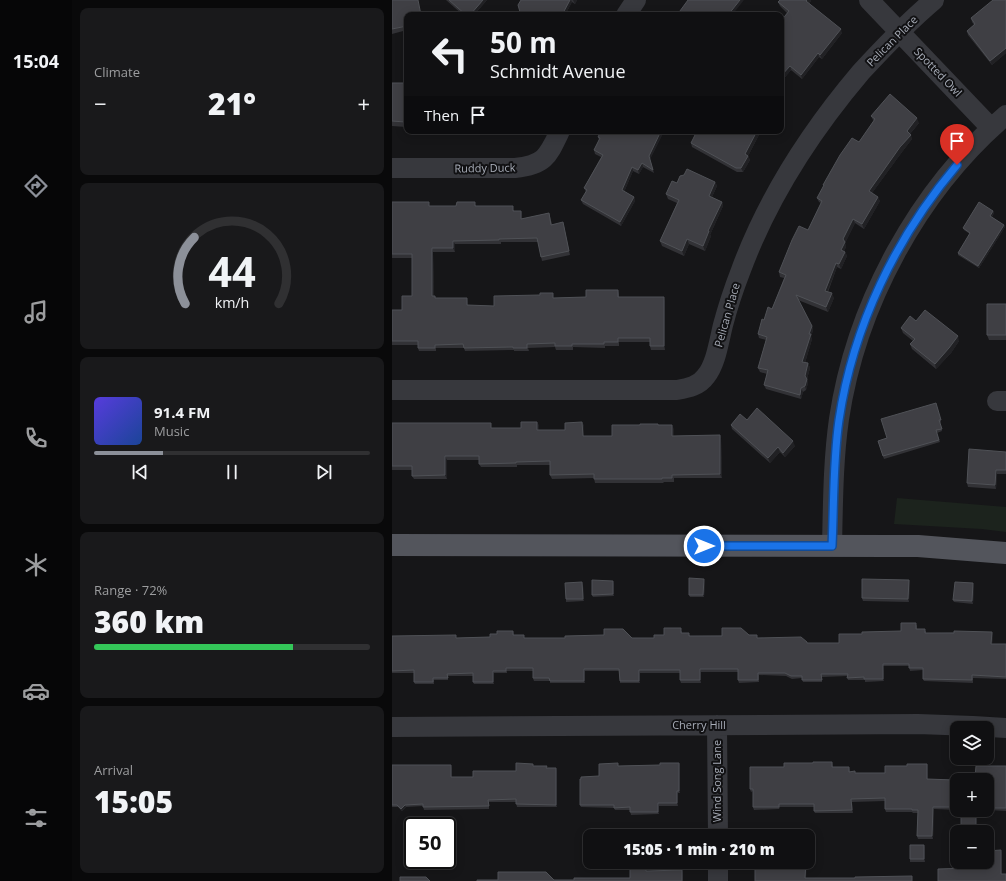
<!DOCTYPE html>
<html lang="en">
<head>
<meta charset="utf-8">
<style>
	body { margin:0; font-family:"Open Sans",sans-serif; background:#19191b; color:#f1f3f6; height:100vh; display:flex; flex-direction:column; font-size:15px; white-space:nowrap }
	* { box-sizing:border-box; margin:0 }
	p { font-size:13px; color:#9c9d9f }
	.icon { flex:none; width:22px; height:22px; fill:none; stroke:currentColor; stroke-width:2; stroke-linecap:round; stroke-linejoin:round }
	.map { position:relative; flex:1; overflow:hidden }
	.sheet { display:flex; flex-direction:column; gap:8px; padding:8px; background:#09090a; width:320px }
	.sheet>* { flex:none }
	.hud { position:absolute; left:12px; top:12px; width:380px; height:122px; border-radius:8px; box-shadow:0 2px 10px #0003,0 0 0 1px #303032; background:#101012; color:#f1f3f6; overflow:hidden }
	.buttons { position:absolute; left:558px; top:721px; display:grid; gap:8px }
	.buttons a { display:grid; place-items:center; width:44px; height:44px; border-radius:8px; background:#101012; box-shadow:0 2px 10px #0003,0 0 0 1px #303032; font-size:20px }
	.speed { position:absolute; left:12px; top:817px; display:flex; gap:8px; font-size:20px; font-weight:700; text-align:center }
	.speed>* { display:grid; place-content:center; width:52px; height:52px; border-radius:50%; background:#101012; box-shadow:0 2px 10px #0003,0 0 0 1px #303032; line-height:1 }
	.speed .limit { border:2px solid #111; border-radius:6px; background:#fff; color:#111 }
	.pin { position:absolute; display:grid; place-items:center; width:34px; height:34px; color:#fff; margin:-41px -17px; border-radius:50% 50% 50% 0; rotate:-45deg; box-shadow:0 0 4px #0007 }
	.pin .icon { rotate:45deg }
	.me { position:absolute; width:44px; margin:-22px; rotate:90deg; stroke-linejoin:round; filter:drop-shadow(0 0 3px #0008) }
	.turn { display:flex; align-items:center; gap:14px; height:84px; padding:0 20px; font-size:18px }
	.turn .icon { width:52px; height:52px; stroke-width:2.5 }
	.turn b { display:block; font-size:28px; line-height:34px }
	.then { display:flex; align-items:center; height:38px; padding:0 20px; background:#0003; gap:8px; font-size:15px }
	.big { font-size:30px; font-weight:800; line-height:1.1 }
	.sheet .tile { flex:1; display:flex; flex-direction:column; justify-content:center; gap:6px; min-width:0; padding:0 14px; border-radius:8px; background:#19191b }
	.sheet .dial { align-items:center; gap:0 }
	.dial svg { height:104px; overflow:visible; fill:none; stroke:#303032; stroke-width:7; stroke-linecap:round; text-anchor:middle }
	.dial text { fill:#f1f3f6; stroke:none }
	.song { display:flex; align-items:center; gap:12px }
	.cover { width:48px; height:48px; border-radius:6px; background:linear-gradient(135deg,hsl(250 70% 55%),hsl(220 70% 35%)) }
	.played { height:4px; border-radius:2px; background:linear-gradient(90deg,#8c9099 25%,#303032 25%) }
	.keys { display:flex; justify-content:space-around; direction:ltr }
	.heat { display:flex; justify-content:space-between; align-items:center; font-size:22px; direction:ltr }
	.charge { height:6px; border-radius:3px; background:linear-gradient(90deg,#34c759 72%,#303032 0) }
	.trip { position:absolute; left:191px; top:829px; width:232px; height:40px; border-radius:8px; background:#101012; box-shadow:0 2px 10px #0003,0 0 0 1px #303032; font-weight:800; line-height:40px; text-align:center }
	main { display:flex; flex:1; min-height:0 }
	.menu { display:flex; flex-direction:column; width:72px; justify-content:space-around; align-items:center; background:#060607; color:#9c9d9f }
	.menu .icon { width:28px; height:28px }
	.menu .selected { color:#8c9099 }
	.menu b { font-size:18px; color:#f1f3f6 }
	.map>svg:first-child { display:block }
	.green { fill:#1c231d }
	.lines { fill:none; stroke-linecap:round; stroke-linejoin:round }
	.minor { stroke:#37383d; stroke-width:20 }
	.major { stroke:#53555c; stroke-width:22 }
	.wall { fill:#323236 }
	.shaded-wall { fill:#212124 }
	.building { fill:#3f3f44; stroke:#4f5156 }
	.route-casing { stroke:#114b97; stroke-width:10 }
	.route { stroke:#1a73e8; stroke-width:7 }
	.labels { text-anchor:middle; stroke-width:4; stroke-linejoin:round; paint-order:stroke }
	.street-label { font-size:11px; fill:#a8adb8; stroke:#111113 }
</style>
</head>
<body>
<main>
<nav class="menu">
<b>15:04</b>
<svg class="icon selected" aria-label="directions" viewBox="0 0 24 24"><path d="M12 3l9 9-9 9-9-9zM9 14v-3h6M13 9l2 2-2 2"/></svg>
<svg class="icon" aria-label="music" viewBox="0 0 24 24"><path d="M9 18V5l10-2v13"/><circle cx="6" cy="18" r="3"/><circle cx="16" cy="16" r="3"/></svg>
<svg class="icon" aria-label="phone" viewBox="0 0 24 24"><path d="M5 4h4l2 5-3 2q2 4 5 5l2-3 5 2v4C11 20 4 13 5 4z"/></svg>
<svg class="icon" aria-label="climate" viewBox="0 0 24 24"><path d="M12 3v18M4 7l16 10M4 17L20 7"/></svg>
<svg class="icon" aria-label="car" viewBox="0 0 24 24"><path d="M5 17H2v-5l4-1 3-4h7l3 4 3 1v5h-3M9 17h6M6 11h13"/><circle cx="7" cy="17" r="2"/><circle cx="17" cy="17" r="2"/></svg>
<svg class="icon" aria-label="filters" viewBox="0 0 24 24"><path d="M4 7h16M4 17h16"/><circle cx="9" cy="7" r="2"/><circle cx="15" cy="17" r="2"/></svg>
</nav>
<section class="sheet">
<div class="tile"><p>Climate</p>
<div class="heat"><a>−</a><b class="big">21°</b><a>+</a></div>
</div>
<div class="tile dial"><svg viewBox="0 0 100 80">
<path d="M14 69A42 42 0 1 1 86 69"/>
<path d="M14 69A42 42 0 0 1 21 18" stroke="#8c9099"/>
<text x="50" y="56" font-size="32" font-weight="700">44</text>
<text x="50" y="72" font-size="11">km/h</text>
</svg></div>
<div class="tile">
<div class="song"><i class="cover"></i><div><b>91.4 FM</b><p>Music</p></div></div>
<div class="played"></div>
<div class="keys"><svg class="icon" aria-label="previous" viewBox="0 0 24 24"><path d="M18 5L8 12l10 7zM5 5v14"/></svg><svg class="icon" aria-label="pause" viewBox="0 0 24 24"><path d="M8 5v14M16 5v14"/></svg><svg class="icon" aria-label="next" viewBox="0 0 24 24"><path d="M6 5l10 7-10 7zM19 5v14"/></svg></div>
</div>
<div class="tile"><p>Range · 72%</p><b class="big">360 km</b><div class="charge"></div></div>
<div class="tile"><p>Arrival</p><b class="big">15:05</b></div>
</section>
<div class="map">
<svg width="614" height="881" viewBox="0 0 614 881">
	<rect width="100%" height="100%" fill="#161618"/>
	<path class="green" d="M505 498 614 507V532L590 529 502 524Z"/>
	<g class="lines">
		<path class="minor" d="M477 0 599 128
			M234 15 244 0
			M0 168H123C153 165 156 156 168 131
			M0 390H285C296 388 307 386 314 376 324 364 327 341 331 325 336 306 342 288 349 270 376 197 419 131 469 72 492 47 516 22 542 0
			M605 401H614
			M440 546C441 504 441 461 447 419 464 305 526 190 614 115
			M325 725 326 836
			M0 727 526 724 581 726 614 728
			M326 862V881"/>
		<path class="major" d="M0 545 500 546H526L614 553"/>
	</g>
	<path class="wall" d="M0 0 15 15V30L0 34Z
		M54 0H95L82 15H71Z
		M129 0H185L183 4 180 2 173 15H121L128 12Z
		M614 0V53L600 65 576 35 575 31 582 25 580 22 579 18Z
		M419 1 417 3 450 33 430 59 427 57 410 79 399 70 389 82V21L395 13 388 6 386 2Z
		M0 83H15V130L14 127 0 126Z
		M479 116 527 123 518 134 520 139 510 152 480 193 488 201 472 229 463 223 453 243 454 247 452 251 453 252 455 256 449 269 445 267 436 292 442 298 436 312 406 300 420 326 421 330 419 337 420 339 413 363H416L418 368 415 379 416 383 414 390 411 392 409 399 374 389 372 385 375 374 368 372 366 368 374 340 367 338 366 334 372 320 380 309 392 278 388 277 387 272 416 230 429 203 427 202 425 198 432 187 431 185 467 142 482 121 481 120Z
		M209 131H272L258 159 262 173 251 167 247 174 241 171 232 192 242 197 243 201 229 226 191 204 189 200 194 192 192 188 209 157 203 154 202 150 207 140 206 137Z
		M315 131H369L356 156 358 160 351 172H345L300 147 299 143 313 134Z
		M323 182 325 186 320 197 330 202 331 206 318 235 319 236 313 251 297 244 292 256 270 246 268 241 285 203 276 199 274 194 285 183Z
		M0 202 38 206H64L84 205V206L122 210V211H129L130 214V219L157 213 160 224 172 226 178 255 150 261 146 242H109V244H63V252H41L42 296H43L44 298 76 302V305L102 306 162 298 194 297 226 290 227 294V297L273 301V350H259L258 346V342H227V346H213V348L181 347V350H164L163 347 136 348 137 351H122V350L73 351 72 348H44V351H27L26 348V345H0V310H10L20 296V258H0Z
		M601 211 602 213 600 217 612 225 613 227 587 268 566 255V253L578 234 572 230 571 228Z
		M614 304V340H597L595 335Z
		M509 328 567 341 559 353 544 369 520 349 518 344 521 341 511 333Z
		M544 403 549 422 548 423 550 431 545 433 548 442 492 459 486 441 495 438Z
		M355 420 403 446 393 457 388 452 378 463 340 429 339 425Z
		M145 422 147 426V430H173L190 422 192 426V436H220L266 425 282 429V436L328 435 329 438 330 478H282V482H272L271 483H203L202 478 160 479 158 475V465H125V467H89L87 464V460H55V479H22L20 476V470H0V423L101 428H129Z
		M614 452V474H605L604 489 576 487 575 483Z
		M517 580 518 582 517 602 471 601 470 598Z
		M313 582 312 597H298L297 595Z
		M222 584V596L201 597 200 595Z
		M191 585 192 601 174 602V599Z
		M582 586 581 604 562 602 561 600Z
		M525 625V629L534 631V633L600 632 601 635 600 644H614V679L581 678V683L532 681 531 679V670L518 671 517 666H491L492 681 473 682V680H456L455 676 430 677V682H411L410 678 400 679 394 676 367 675V682L347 683 346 680V672H309V683H289L288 680V673H248V683H228V681L227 671H193V683H158V681H142L141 678V671H115V673H102V684H82L81 682V676H56V680H42V684H23L22 682V673H0V636L65 638 98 637 105 634 121 631 122 635 133 638H262L290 631V633L298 635V636L357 635 366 638 415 642V643H447L470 634 509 631Z
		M440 762 441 767H457L458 772 463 773H493L515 766 535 764 536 766V779L562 780 583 777 614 766V811L596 810 594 813H584V832L569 810H595L565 780V810L542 809 541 839H526L525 836 526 813H521L520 812H494L493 809V801L460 802 461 813H423L422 811V807H388L387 809 362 810 361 807V791L359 792 358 789 392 767 421 763Z
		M287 763 288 766V793H286V806H267V814L239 815 238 810H223L222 808 189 807 188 805 227 766 268 765Z
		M0 765 60 768V777H81L124 771 142 766 155 768 165 770V807H125L124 802H97V809L32 810 31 806 14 807 10 811 6 807H0Z
		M533 847V862H518V859Z"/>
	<path class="shaded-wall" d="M91 0H95L82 15H78Z
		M178 0H179L180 2 173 15H170Z
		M181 0H185L183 4Z
		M348 0H352L340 15H336Z
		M415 0H419V1L416 5 414 1Z
		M449 29 450 33 430 59 428 55Z
		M614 48V53L600 65 598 61Z
		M426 53 427 57 410 79 409 75Z
		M398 66 399 70 389 82V76Z
		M525 118 527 123 516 136 515 131Z
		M269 131H272L258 159 262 173 257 156Z
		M365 131H369L355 158 353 154Z
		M519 135 520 139 510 152 478 196 477 191 508 147Z
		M356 156 358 160 351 172 349 168Z
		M250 163 251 167 247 174 246 170Z
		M240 167 241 171 231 194 230 190Z
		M323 182 325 186 318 201 317 196Z
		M242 197 243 201 229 226 228 222Z
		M486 197 488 201 472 229 470 224Z
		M330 202 331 206 318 235 319 236 313 251 311 246 316 231Z
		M129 211 130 214V223L129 219Z
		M601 211 602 213 599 218 598 216Z
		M461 219 463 223 453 243 451 239Z
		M612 225 613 227 587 268 586 266Z
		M295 239 297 244 292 256 290 251Z
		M61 241 63 244V252L61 248Z
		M453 242 454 247 451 254 449 250Z
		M40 248 41 252 42 299 40 296Z
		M453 252 455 256 449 269 447 264Z
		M444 263 445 267 434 295 433 291Z
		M440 293 442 298 436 312 434 307Z
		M272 297 273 301V350L272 346Z
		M75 298 76 302V309L75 305Z
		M420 326 421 330 419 337 420 339 412 366 410 362Z
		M566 336 567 341 559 353 544 369 543 364Z
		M416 363 418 368 415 379 416 383 414 390 413 386V376Z
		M409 388 411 392 409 399 408 395Z
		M145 422 147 426V433L145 430Z
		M190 422 192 426V440L191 436Z
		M280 425 282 429V439L280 436Z
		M328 435 329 438 330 478 328 474Z
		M401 441 403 446 393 457 391 453Z
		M386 447 388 452 378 463 376 458Z
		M53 456 55 460V479L53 475Z
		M604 470 605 474 604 489 603 485Z
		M312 579 313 582 312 597 311 595Z
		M517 580 518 582 517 602 516 599Z
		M221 581 222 584V596L221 594Z
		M190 582 191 585 192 601 191 599Z
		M581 583 582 586 581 604 580 601Z
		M600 632 601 635 600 646 599 644Z
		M491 664V666L492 681 491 679Z
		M192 669 193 671V683L192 681Z
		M308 669 309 672V683L308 680Z
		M247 670 248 673V683L247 681Z
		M101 671 102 673V684L101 682Z
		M287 763 288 766V793L287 791Z
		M535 764 536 766V782L535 779Z
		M59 765 60 768V780L59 777Z
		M164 768 165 770V807L164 805Z
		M285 791 286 793V806L285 803Z
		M459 799 460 802 461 813 460 810Z
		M266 803 267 806V814L266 812Z
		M13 805 14 807 10 811 9 809Z
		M541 807 542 809 541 839 540 836Z
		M595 808 596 810 594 813 593 811 595 810Z
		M532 845 533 847V862L532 859Z
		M609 850 610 853V876L609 874Z
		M414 862H415L414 881 413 878Z
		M290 870 291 872V881H290Z"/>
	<path class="building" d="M0 0H26L29 15H15V26L0 29Z
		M57 0H91L78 15H74Z
		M129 0H178L170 15H121V14L128 12 126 5Z
		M296 0H348L336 15H285Z
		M388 0H415L414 1 449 29 428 55 426 53 409 75 398 66 389 76V21L397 11 386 2Z
		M601 0H614V48L598 61 575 31 583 24 579 18Z
		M279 12 283 15H277Z
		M0 83H15V125H13V122L0 121Z
		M498 94 525 118 515 131 519 135 508 147 477 191 486 197 470 224 461 219 451 239 453 242 449 250 453 252 447 264 444 263 433 291 440 293 434 307 404 295 420 326 417 334H419L410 362 416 363 413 376 415 379 413 386 409 388 408 395 372 385 376 370 366 368 375 337 366 334 370 319 372 320 376 307 380 309 394 275 387 272 400 240 407 226 416 230 430 201 425 198 432 185H431L448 155 460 138 467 142 483 119 479 116Z
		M209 131H269L257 156 261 170 250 163 246 170 240 167 230 190 242 197 228 222 189 200 195 190 192 188 211 155 202 150 208 138 206 137Z
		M305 131H307L313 134 315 131H365L353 154 356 156 349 168H344L299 143Z
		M295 169 323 182 317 196 330 202 316 231H317L311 246 295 239 290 251 268 241 287 200 274 194 280 181 285 183 288 176 292 175Z
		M0 202H37V206H64L65 202H83V206H121V211H129V219L157 213 159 225 171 222 177 251 149 257 145 238 107 239V240L61 241V248H40V296H43V298H75V305L102 306V296L148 295V293H161V298L194 297V290H226V297H272V346H258V338H226V342H212V344H180V346H163V343L135 344V348H121V347L72 348 71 344 43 345V348H26V341H0V310H10V296H20V254H0Z
		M587 202 601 211 598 216 612 225 586 266 566 253 578 233 571 228Z
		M595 304H614V335H595Z
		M533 310 566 336 557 348 543 364 518 344 523 339 509 328 518 316 524 321Z
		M544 403 549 420H547L550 429 544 430 547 440 491 456 486 441 495 438 489 419Z
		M365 408 401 441 391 453 386 447 376 458 339 425 348 414 355 420Z
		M129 422H145V430H173V423L190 422 191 436H220V425H248V424H266V425H280V436L328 435V474L280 475V478H270V479H202V474L158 475V461L124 462V463L87 464V456H53V475L20 476V466H0V423H99V428H129Z
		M577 449 614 452V470H604L603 485 575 483Z
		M297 578 312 579 311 595H297Z
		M470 579 517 580 516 599 470 598Z
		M200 580 221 581V594L200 595Z
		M190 582 191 599H174L173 583Z
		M563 582 581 583 580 601 561 600Z
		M509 623H524V629H533V633H562V631L600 632 599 644H614V677L580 675V680L531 679V668H517V664H491V679H472V677L455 678 456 674H429L430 680H410V676H399L393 673H366V680H346V669H308V680H288V670H247V681H228L227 669H192V681H158L157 678H141V668H114V671H101V682H81V673L55 674 56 678H41V682H22V670L0 671V636L64 635V638L98 637V634H105V631H121V635H132V638H173V636L212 635V629H231L240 638H262V635H272V628H289V633H297V636H330V628H349L357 635H365V638L409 637 415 642V643H447V634H470V632L509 631Z
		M421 762H440V767H457V772L463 771V773H493V766H515V764H535V779L562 780V778H570V777H583L584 766H614V808H595V780H565V807H541L540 836H525L526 810H520V809H493V798L459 799 460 810 422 811V804H387V807H361V789H358V767H392V763H421Z
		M124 763 141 764V766H155L154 768H164V805L124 804V799L96 800 97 806 31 807V804L13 805 9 809 5 805H0V765H59V777H81V771H124Z
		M226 763V766L268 765V763H287V791H285V803H266V812H238V807L222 808V805H188V779H189V777L207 776V764Z
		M569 810H594L593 811H584V832H569Z
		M518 845H532V859H518Z
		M609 850V874H614V881H546V869L577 868V862H595V851Z
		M238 862H254V871L290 870V881H85V880H106V872H154L162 880H182V878H238Z
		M398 862H414L413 878H463V877L520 876V881H363V867L398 866Z
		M8 877H34L38 881H8Z"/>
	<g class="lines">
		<g class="route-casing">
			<path id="route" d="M312 546H440C442 504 441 461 447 420 461 326 504 237 565 165"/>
		</g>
		<use href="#route" class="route"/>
	</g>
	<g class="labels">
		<g class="street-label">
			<text transform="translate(500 41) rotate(-45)" y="4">Pelican Place</text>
			<text transform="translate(546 72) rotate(46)" y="4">Spotted Owl</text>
			<text transform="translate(93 168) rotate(-1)" y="4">Ruddy Duck</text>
			<text transform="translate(335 315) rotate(-74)" y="4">Pelican Place</text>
			<text x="307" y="729">Cherry Hill</text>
			<text transform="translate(325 781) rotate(-90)" y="4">Wind Song Lane</text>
		</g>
	</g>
</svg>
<div class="buttons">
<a><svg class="icon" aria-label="layers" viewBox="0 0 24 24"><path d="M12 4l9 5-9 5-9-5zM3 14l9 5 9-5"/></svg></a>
<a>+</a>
<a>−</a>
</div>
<div class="speed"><div class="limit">50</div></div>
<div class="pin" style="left:565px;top:165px;background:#d93025"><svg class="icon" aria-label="arrive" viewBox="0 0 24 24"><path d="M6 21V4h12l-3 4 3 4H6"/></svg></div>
<svg class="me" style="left:312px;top:546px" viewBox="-20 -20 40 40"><circle r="17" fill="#1a73e8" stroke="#fff" stroke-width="3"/><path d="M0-11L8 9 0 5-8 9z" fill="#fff"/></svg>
<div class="trip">15:05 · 1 min · 210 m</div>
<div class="hud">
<div class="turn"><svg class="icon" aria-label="left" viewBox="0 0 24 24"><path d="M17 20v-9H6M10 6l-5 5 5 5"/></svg><div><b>50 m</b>Schmidt Avenue</div></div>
<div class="then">Then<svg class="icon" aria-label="arrive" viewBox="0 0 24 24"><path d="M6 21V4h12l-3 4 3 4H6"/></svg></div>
</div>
</div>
</main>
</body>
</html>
